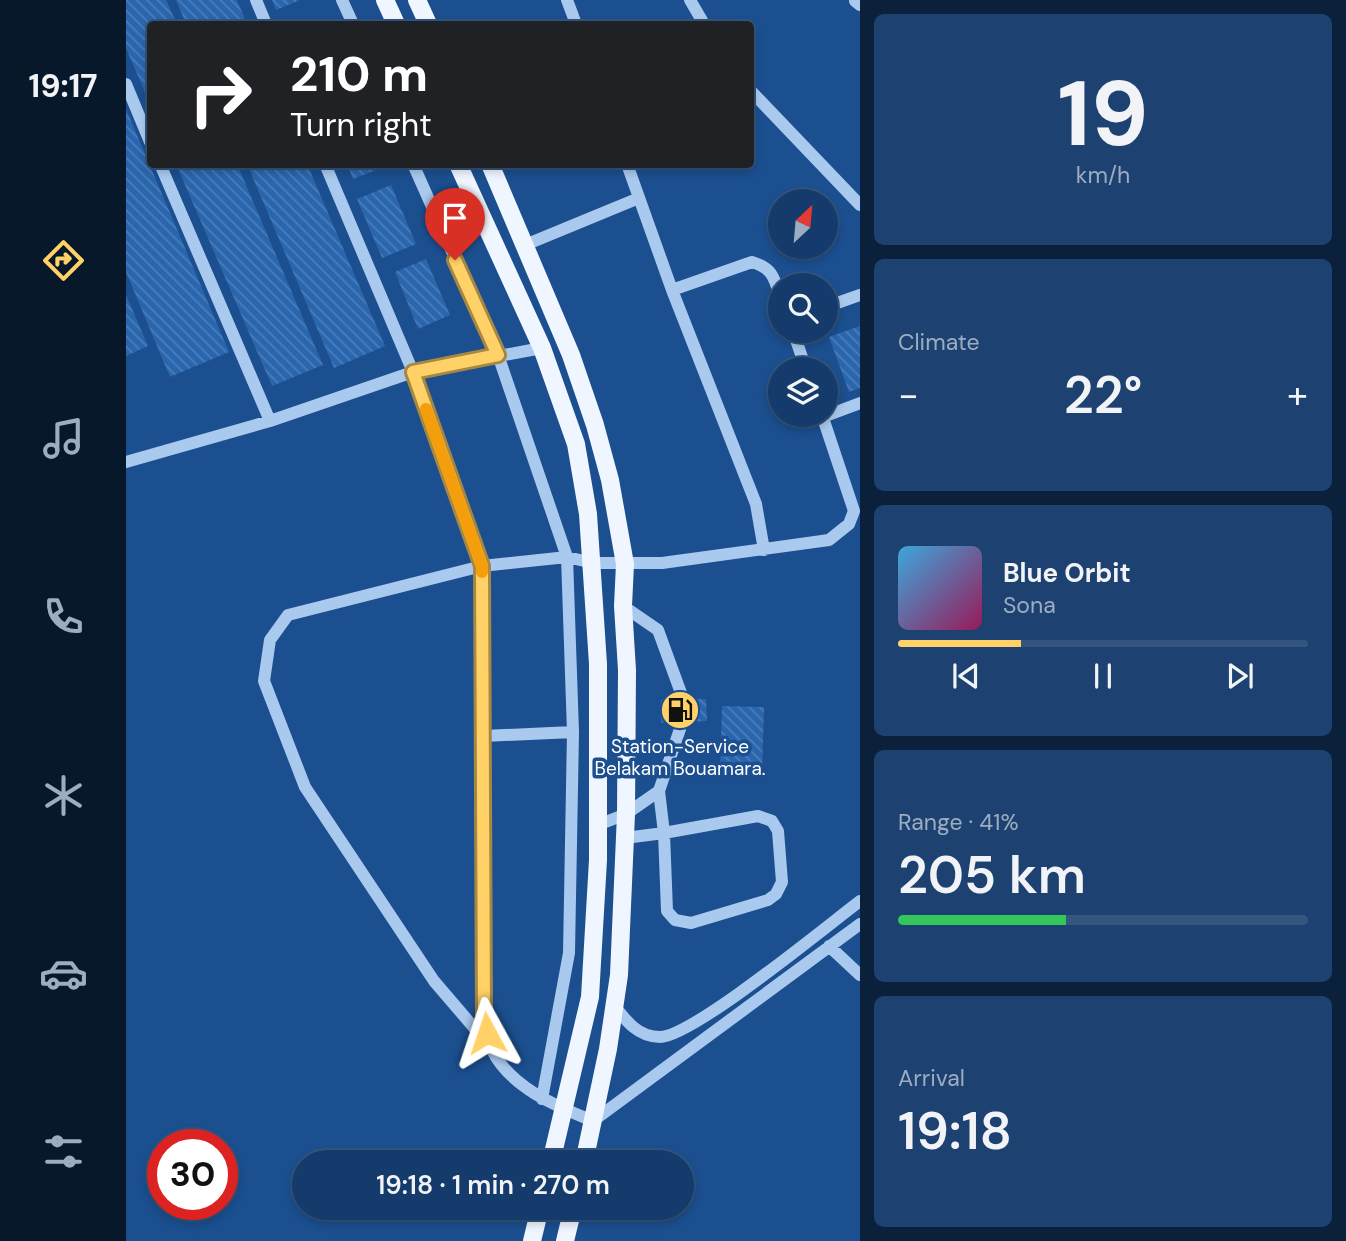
<!DOCTYPE html>
<html lang="en">
<head>
<meta charset="utf-8">
<style>
	body { margin:0; font-family:"DM Sans",sans-serif; background:#1d4271; color:#f1f3f6; height:100vh; display:flex; flex-direction:column; font-size:26px; white-space:nowrap }
	* { box-sizing:border-box; margin:0 }
	p { font-size:23px; color:#9dadc1 }
	.icon { flex:none; width:38px; height:38px; fill:none; stroke:currentColor; stroke-width:2; stroke-linecap:round; stroke-linejoin:round }
	.map { position:relative; flex:1; overflow:hidden }
	.panel { display:flex; flex-direction:column; gap:14px; padding:14px; background:#0b203b; width:486px }
	.panel>* { flex:none }
	.banner { position:absolute; left:21px; top:21px; width:607px; height:147px; border-radius:7px; box-shadow:0 4px 10px #0003,0 0 0 2px #33557e; background:#202124; color:#fff; overflow:hidden }
	.needle { width:46px; rotate:26deg }
	.tools { position:absolute; left:642px; top:189px; display:grid; gap:14px }
	.tools a { display:grid; place-items:center; width:70px; height:70px; border-radius:50%; background:#143b6b; box-shadow:0 4px 10px #0003,0 0 0 2px #33557e; font-size:35px }
	.speed { position:absolute; left:21px; top:1129px; display:flex; gap:14px; font-size:35px; font-weight:700; text-align:center }
	.speed>* { display:grid; place-content:center; width:91px; height:91px; border-radius:50%; background:#143b6b; box-shadow:0 4px 10px #0003,0 0 0 2px #33557e; line-height:1 }
	.speed .limit { border:10px solid #d22; background:#fff; color:#111 }
	.pin { position:absolute; display:grid; place-items:center; width:60px; height:60px; color:#fff; margin:-72px -30px; border-radius:50% 50% 50% 0; rotate:-45deg; box-shadow:0 0 7px #0007 }
	.pin .icon { rotate:45deg }
	.me { position:absolute; width:77px; margin:-38px; rotate:355deg; stroke-linejoin:round; filter:drop-shadow(0 0 5px #0008) }
	.turn { display:flex; align-items:center; gap:24px; height:147px; padding:0 28px; font-size:32px }
	.turn .icon { width:91px; height:91px; stroke-width:2.5 }
	.turn b { display:block; font-size:49px; line-height:60px }
	.big { font-size:52px; font-weight:600; line-height:1.1 }
	.panel .tile { flex:1; display:flex; flex-direction:column; justify-content:center; gap:10px; min-width:0; padding:0 24px; border-radius:10px; background:#1d4271 }
	.panel .dial { align-items:center; gap:0 }
	.dial b { font-size:91px; line-height:1 }
	.song { display:flex; align-items:center; gap:21px }
	.cover { width:84px; height:84px; border-radius:10px; background:linear-gradient(135deg,hsl(200 70% 55%),hsl(330 70% 35%)) }
	.played { height:7px; border-radius:4px; background:linear-gradient(90deg,#ffd166 30%,#33557e 30%) }
	.keys { display:flex; justify-content:space-around; direction:ltr }
	.heat { display:flex; justify-content:space-between; align-items:center; font-size:38px; direction:ltr }
	.charge { height:10px; border-radius:5px; background:linear-gradient(90deg,#34c759 41%,#33557e 0) }
	.trip { position:absolute; left:166px; top:1150px; width:402px; height:70px; border-radius:35px; background:#143b6b; box-shadow:0 4px 10px #0003,0 0 0 2px #33557e; font-weight:600; line-height:70px; text-align:center }
	main { display:flex; flex:1; min-height:0 }
	.menu { display:flex; flex-direction:column; width:126px; justify-content:space-around; align-items:center; background:#08182b; color:#9dadc1 }
	.menu .icon { width:49px; height:49px }
	.menu .active { color:#ffd166 }
	.menu b { font-size:32px; color:#f1f3f6 }
	.map>svg:first-child { display:block }
	.building { fill:url(#building-back-hatch) }
	.lines { fill:none; stroke-linecap:round; stroke-linejoin:round }
	.minor-tunnel { stroke:#3d69a0; stroke-width:12; stroke-dasharray:12 6; stroke-linecap:butt }
	.minor { stroke:#a9c9ee; stroke-width:12 }
	.major { stroke:#f0f6ff; stroke-width:18 }
	.route-casing { stroke:#a68842; stroke-width:18 }
	.route { stroke:#ffd166; stroke-width:12 }
	.slow { stroke:#f59e0b; stroke-width:12 }
	.labels { text-anchor:middle; stroke-width:7; stroke-linejoin:round; paint-order:stroke }
	.poi-label { font-size:19px; fill:#fff; stroke:#1b4f8f }
</style>
</head>
<body>
<main>
<nav class="menu">
<b>19:17</b>
<svg class="icon active" aria-label="directions" viewBox="0 0 24 24"><path d="M12 3l9 9-9 9-9-9zM9 14v-3h6M13 9l2 2-2 2"/></svg>
<svg class="icon" aria-label="music" viewBox="0 0 24 24"><path d="M9 18V5l10-2v13"/><circle cx="6" cy="18" r="3"/><circle cx="16" cy="16" r="3"/></svg>
<svg class="icon" aria-label="phone" viewBox="0 0 24 24"><path d="M5 4h4l2 5-3 2q2 4 5 5l2-3 5 2v4C11 20 4 13 5 4z"/></svg>
<svg class="icon" aria-label="climate" viewBox="0 0 24 24"><path d="M12 3v18M4 7l16 10M4 17L20 7"/></svg>
<svg class="icon" aria-label="car" viewBox="0 0 24 24"><path d="M5 17H2v-5l4-1 3-4h7l3 4 3 1v5h-3M9 17h6M6 11h13"/><circle cx="7" cy="17" r="2"/><circle cx="17" cy="17" r="2"/></svg>
<svg class="icon" aria-label="filters" viewBox="0 0 24 24"><path d="M4 7h16M4 17h16"/><circle cx="9" cy="7" r="2"/><circle cx="15" cy="17" r="2"/></svg>
</nav>
<div class="map">
<svg width="734" height="1241" viewBox="0 0 734 1241">
	<defs>
		<pattern id="building-back-hatch" width="6" height="6" patternUnits="userSpaceOnUse" patternTransform="scale(1.75)"><rect width="6" height="6" fill="#2a66ad"/><path d="M-1 5l2 2M0 0l6 6M5-1l2 2" fill="none" stroke="#4a7db9"/></pattern>
	</defs>
	<rect width="100%" height="100%" fill="#1b4f8f"/>
	<path class="building" d="M0 0H40L51 24H24V104L0 48Z
		M50 0H111L121 24H60Z
		M146 0H174L150 10Z
		M0 109 103 352 44 377 0 272Z
		M50 164H111L197 365 146 386Z
		M121 164H181L259 346 208 368Z
		M221 164H263V165L227 179Z
		M265 185 290 244 256 258 231 199Z
		M300 259 324 315 292 329 269 272Z
		M0 295 22 346 0 356Z
		M734 326V388L723 392 703 337Z
		M580 699 581 721 535 723V700Z
		M596 706 638 707 636 771 594 770Z"/>
	<g class="lines">
		<path class="minor-tunnel" d="M554 729 555 693"/>
		<path class="minor" d="M130 0 140 24
			M216 0 227 24
			M441 0 450 24
			M564 0 578 24
			M729 1 734 5
			M0 84 24 142
			M625 91 734 205
			M34 164 144 421
			M199 164 287 372 356 566 358 1018C360 1029 362 1040 366 1050 385 1088 430 1106 467 1121L734 924
			M287 164 372 355 441 557 447 732 443 953 416 1099
			M501 164 546 290 630 504 638 550
			M399 245 513 198
			M546 290 626 262C646 268 648 277 654 296
			M700 307 734 295
			M667 331 680 369
			M697 417 734 403
			M0 462 144 421 287 372 416 348
			M497 606 532 630 555 693
			M357 736 447 732
			M472 825 500 814 533 791 554 729
			M499 838 538 833 632 816 646 821 652 831 656 882 650 894 642 900 565 923 549 920 541 911 538 833 533 791
			M703 946 734 975
			M488 1005C500 1021 512 1037 534 1037 566 1037 701 926 734 901
			M362 1044 308 981 179 787 138 681 144 640 162 615 356 566 441 557 467 563H536L703 540 723 524 728 511 696 415"/>
		<path class="major" d="M259 0 270 24
			M291 0 302 24
			M332 164 416 348 450 444 462 514 472 664V860L464 997 425 1162
			M364 164 445 355 469 425 484 480 499 564 497 606 501 670 500 814 493 975 482 1049 458 1162
			M406 1241 414 1208
			M439 1241 447 1208"/>
	</g>
	<g class="lines">
		<g class="route-casing">
			<path id="route" d="M329 260 372 355 287 372 356 566 358 1018 361 1033"/>
		</g>
		<use href="#route" class="route"/>
		<path class="slow" d="M300 409 356 566V572"/>
	</g>
	<defs>
		<g id="fuel-disc" transform="scale(2.0125)"><circle r="9.5" fill="#ffd166" stroke="#1b4f8f"/><path d="M-5.5-6h7V0h2V4h1.3V-2.5L3-4.5l.8-.8L6-3V5H2.5V1h-1V6h-7ZM-4.2-4.7v3.2H.2V-4.7Z" fill="#111"/></g>
	</defs>
	<g fill-rule="evenodd">
		<use href="#fuel-disc" x="554" y="710"/>
	</g>
	<g class="labels">
		<g class="poi-label">
			<text x="554" y="753">Station-Service<tspan x="554" dy="22">Belakam Bouamara.</tspan></text>
		</g>
	</g>
</svg>
<div class="tools">
<a><svg class="needle" viewBox="-14 -14 28 28"><path d="M0-13l5 13h-10z" fill="#e53935"/><path d="M0 13l5-13h-10z" fill="#9dadc1"/></svg></a>
<a><svg class="icon" aria-label="search" viewBox="0 0 24 24"><circle cx="10" cy="10" r="6"/><path d="M15 15l6 6"/></svg></a>
<a><svg class="icon" aria-label="layers" viewBox="0 0 24 24"><path d="M12 4l9 5-9 5-9-5zM3 14l9 5 9-5"/></svg></a>
</div>
<div class="speed"><div class="limit">30</div></div>
<div class="pin" style="left:329px;top:260px;background:#d93025"><svg class="icon" aria-label="arrive" viewBox="0 0 24 24"><path d="M6 21V4h12l-3 4 3 4H6"/></svg></div>
<svg class="me" style="left:361px;top:1033px" viewBox="-20 -20 40 40"><path d="M0-17L14 15 0 8-14 15z" fill="#ffd166" stroke="#fff" stroke-width="4"/></svg>
<div class="trip">19:18 · 1 min · 270 m</div>
<div class="banner">
<div class="turn"><svg class="icon" aria-label="right" viewBox="0 0 24 24"><path d="M7 20v-9h11M14 6l5 5-5 5"/></svg><div><b>210 m</b>Turn right</div></div>
</div>
</div>
<section class="panel">
<div class="tile dial"><b>19</b><p>km/h</p></div>
<div class="tile"><p>Climate</p>
<div class="heat"><a>−</a><b class="big">22°</b><a>+</a></div>
</div>
<div class="tile">
<div class="song"><i class="cover"></i><div><b>Blue Orbit</b><p>Sona</p></div></div>
<div class="played"></div>
<div class="keys"><svg class="icon" aria-label="previous" viewBox="0 0 24 24"><path d="M18 5L8 12l10 7zM5 5v14"/></svg><svg class="icon" aria-label="pause" viewBox="0 0 24 24"><path d="M8 5v14M16 5v14"/></svg><svg class="icon" aria-label="next" viewBox="0 0 24 24"><path d="M6 5l10 7-10 7zM19 5v14"/></svg></div>
</div>
<div class="tile"><p>Range · 41%</p><b class="big">205 km</b><div class="charge"></div></div>
<div class="tile"><p>Arrival</p><b class="big">19:18</b></div>
</section>
</main>
</body>
</html>
